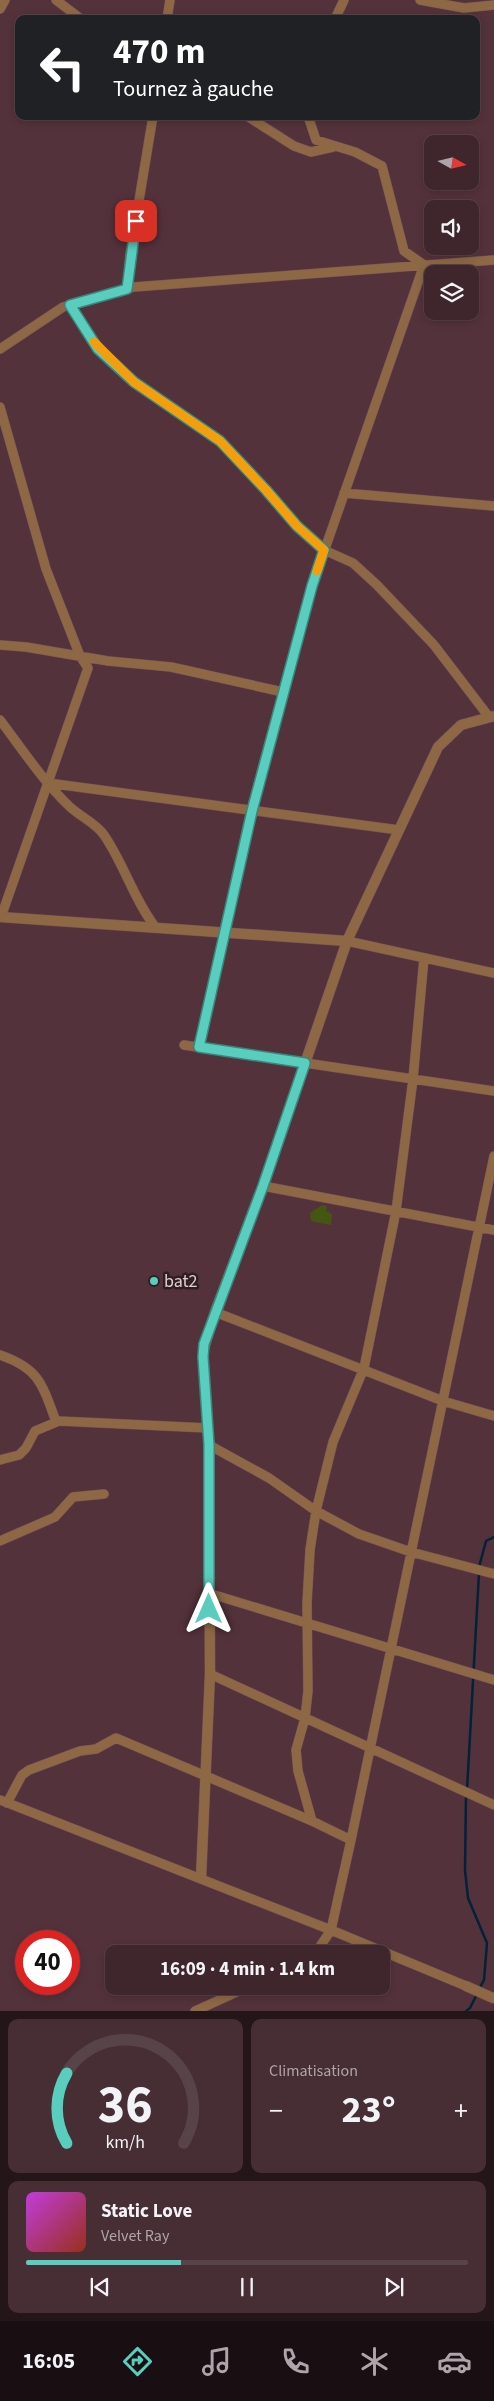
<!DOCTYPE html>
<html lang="fr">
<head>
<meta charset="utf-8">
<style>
	body { margin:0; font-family:"Source Sans 3",sans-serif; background:#462e34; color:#f1f3f6; height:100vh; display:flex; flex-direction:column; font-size:19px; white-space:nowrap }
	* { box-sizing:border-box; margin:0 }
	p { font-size:16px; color:#ada5a9 }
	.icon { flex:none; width:28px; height:28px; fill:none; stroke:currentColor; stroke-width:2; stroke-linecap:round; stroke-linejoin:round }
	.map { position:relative; height:2011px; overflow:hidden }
	.drawer { display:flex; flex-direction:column; gap:8px; padding:8px; background:#231518; flex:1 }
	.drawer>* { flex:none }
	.banner { position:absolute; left:15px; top:15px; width:465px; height:105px; border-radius:10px; box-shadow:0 2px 8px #0003,0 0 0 1px #584348; background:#202124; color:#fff; overflow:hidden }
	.needle { width:32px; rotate:98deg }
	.fabs { position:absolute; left:424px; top:135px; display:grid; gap:10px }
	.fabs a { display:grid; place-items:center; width:55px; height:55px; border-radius:10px; background:#3f262c; box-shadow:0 2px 8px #0003,0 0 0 1px #584348; font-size:25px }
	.speed { position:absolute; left:15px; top:1930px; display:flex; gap:10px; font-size:25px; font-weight:700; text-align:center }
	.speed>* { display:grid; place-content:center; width:65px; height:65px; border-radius:50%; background:#3f262c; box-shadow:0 2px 8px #0003,0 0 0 1px #584348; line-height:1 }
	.speed .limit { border:8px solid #d22; background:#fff; color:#111 }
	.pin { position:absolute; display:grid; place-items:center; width:42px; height:42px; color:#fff; margin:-21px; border-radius:10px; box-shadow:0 2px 8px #0006 }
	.me { position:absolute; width:55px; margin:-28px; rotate:0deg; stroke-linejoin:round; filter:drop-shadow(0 0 4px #0008) }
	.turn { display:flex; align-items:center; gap:18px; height:105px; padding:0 15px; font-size:22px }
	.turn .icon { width:65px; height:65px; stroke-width:2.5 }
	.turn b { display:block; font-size:35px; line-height:42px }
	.big { font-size:38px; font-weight:700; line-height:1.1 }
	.drawer .card { flex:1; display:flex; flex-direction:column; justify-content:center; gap:8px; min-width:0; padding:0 18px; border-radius:10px; background:#462e34 }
	.drawer .dial { align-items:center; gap:0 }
	.dial svg { height:130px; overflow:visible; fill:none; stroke:#584348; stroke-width:7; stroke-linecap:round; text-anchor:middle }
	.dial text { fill:#f1f3f6; stroke:none }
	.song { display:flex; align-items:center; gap:15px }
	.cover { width:60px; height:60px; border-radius:8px; background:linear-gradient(135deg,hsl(290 70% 55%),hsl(10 70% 35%)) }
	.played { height:5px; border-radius:2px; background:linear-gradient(90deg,#59cebe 35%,#584348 35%) }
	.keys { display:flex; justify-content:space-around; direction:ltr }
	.heat { display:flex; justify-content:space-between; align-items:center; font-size:28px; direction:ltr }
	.drawer .tiles { flex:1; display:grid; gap:8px; grid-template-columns:1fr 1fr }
	.card:last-child { grid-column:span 2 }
	.trip { position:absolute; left:105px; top:1945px; width:285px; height:50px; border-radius:10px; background:#3f262c; box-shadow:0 2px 8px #0003,0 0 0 1px #584348; font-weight:700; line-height:50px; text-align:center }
	.tab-bar { display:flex; height:80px; justify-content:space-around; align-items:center; background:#190f12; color:#ada5a9 }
	.tab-bar .icon { width:35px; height:35px }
	.tab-bar .active { color:#59cebe }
	.tab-bar b { font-size:22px; color:#f1f3f6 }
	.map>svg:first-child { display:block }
	.green { fill:#455613 }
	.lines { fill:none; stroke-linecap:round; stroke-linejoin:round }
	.stream { stroke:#012239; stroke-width:2.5 }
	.minor-casing { stroke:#705159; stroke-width:10 }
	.tertiary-casing { stroke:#705159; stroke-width:11 }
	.minor { stroke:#8e6845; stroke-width:9 }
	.tertiary { stroke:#8e6845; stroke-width:10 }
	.route-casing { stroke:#3a867c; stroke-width:12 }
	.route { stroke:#59cebe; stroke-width:9 }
	.slow { stroke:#f59e0b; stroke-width:9 }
	.poi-dot { fill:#59cebe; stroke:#2f1f23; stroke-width:2 }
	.labels { text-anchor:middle; stroke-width:5; stroke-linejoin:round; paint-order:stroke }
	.poi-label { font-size:18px; fill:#e2ccd1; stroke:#2f1f23; text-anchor:start }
</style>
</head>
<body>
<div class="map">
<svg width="494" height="2011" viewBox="0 0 494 2011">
	<rect width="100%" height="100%" fill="#54323b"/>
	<path class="green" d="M322 1205 327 1206 326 1211 332 1214 331 1225 311 1221 310 1213Z"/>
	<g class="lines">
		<path class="stream" d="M479 1567 486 1541 494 1537
			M467 1790 479 1573
			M466 1795 465 1870 468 1898 487 1943 484 1980 479 1989
			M466 2011 470 2008 477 1994"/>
		<g class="minor-casing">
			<path id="minor" d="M56 0 81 19
				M420 0 464 8 494 5
				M0 9 5 0
				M167 19 170 0
				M335 19 344 0
				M247 116 294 146 311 152 333 147
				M127 289 130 255 153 116
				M71 305 98 349 134 382 220 441 267 490 297 527 324 550 353 563 377 585 434 645 489 717
				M0 349 63 307 134 287 494 260
				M0 407 46 569 80 656 88 668 1 917
				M344 493 494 506
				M0 645 26 647 108 661 171 667 283 692
				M0 720C22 749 43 781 69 806 79 816 96 823 104 835 124 864 134 900 156 928
				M48 783 399 830
				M347 941 494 973
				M184 1045 494 1091
				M199 1047 251 811 312 586 424 265 404 251 382 166 355 152 316 140 308 116
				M263 1186 494 1230
				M215 1312 443 1401 494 1416
				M0 1355C38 1368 42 1383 55 1419L59 1421 208 1428
				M209 1445 269 1478 316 1511 359 1534 411 1552 494 1574
				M0 1460 19 1455 26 1448 35 1431 59 1421
				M0 1541 55 1517 73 1497 104 1494
				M208 1593 494 1680
				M210 1674 494 1805
				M0 1800 331 1930 466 1986
				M7 1803 22 1775 29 1770 80 1751 96 1749 116 1738 312 1821 351 1840
				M312 1821 298 1771 296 1750 305 1718 308 1691 307 1603 310 1550 316 1511 333 1442 364 1368 396 1211 413 1079 424 958
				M315 1954 331 1930 351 1840 494 1156
				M195 2011 250 1986"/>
		</g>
		<g class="tertiary-casing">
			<path id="tertiary" d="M0 917 347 941 438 747 461 725 494 716
				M201 1878 210 1674 209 1445 203 1352 215 1312 263 1186 347 941
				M466 1986 493 1998"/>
		</g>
		<use href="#minor" class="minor"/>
		<use href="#tertiary" class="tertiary"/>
	</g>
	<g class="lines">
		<g class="route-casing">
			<path id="route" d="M136 221 127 289 70 305 98 349 134 382 220 441 266 490 297 526 324 550 312 586 252 811 199 1047 305 1063 263 1186 204 1344 203 1357 209 1445V1609"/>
		</g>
		<use href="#route" class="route"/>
		<path class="slow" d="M94 342 134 382 220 441 266 490 297 526 324 550 317 571"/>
	</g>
	<circle class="poi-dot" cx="154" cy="1281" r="5"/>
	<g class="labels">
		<g class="poi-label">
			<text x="164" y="1287">bat2</text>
		</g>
	</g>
</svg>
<div class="fabs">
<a><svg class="needle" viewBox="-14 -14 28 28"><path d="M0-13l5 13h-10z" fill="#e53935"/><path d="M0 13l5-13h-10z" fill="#ada5a9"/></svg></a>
<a><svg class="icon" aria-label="sound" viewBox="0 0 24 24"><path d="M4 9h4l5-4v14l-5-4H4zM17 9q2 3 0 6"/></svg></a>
<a><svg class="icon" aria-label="layers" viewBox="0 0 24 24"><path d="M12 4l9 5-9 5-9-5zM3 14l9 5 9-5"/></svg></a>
</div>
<div class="speed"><div class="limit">40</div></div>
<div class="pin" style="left:136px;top:221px;background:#d93025"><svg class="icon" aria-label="arrive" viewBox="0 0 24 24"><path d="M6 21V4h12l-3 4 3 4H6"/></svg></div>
<svg class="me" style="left:209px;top:1609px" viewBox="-20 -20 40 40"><path d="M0-17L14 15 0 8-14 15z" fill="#59cebe" stroke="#fff" stroke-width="4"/></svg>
<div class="trip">16:09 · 4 min · 1.4 km</div>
<div class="banner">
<div class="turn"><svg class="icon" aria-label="left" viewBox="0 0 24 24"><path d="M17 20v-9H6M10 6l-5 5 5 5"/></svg><div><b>470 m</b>Tournez à gauche</div></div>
</div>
</div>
<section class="drawer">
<div class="tiles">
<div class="card dial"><svg viewBox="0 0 100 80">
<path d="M14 69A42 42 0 1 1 86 69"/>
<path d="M14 69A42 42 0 0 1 14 26" stroke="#59cebe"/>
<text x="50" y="56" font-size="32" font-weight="700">36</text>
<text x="50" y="72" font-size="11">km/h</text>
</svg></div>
<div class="card"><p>Climatisation</p>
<div class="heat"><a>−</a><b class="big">23°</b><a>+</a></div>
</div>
<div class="card">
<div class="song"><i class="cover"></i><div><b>Static Love</b><p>Velvet Ray</p></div></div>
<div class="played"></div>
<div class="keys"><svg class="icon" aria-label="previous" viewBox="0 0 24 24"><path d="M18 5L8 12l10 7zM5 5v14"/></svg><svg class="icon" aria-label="pause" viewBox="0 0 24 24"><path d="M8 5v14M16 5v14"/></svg><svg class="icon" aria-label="next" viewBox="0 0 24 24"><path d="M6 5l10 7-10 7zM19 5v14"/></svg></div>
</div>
</div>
</section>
<nav class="tab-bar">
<b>16:05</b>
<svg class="icon active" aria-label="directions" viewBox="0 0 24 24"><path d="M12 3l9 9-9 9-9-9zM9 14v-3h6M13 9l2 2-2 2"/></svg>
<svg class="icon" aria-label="music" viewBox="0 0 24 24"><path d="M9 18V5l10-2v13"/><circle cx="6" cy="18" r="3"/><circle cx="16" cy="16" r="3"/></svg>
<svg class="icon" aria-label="phone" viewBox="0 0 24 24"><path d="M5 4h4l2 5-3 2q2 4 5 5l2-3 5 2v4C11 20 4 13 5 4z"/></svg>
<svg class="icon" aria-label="climate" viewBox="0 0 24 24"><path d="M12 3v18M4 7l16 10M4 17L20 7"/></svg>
<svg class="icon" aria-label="car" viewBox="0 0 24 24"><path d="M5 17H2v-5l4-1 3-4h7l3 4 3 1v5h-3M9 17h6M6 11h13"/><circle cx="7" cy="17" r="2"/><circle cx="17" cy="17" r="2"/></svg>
</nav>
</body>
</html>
